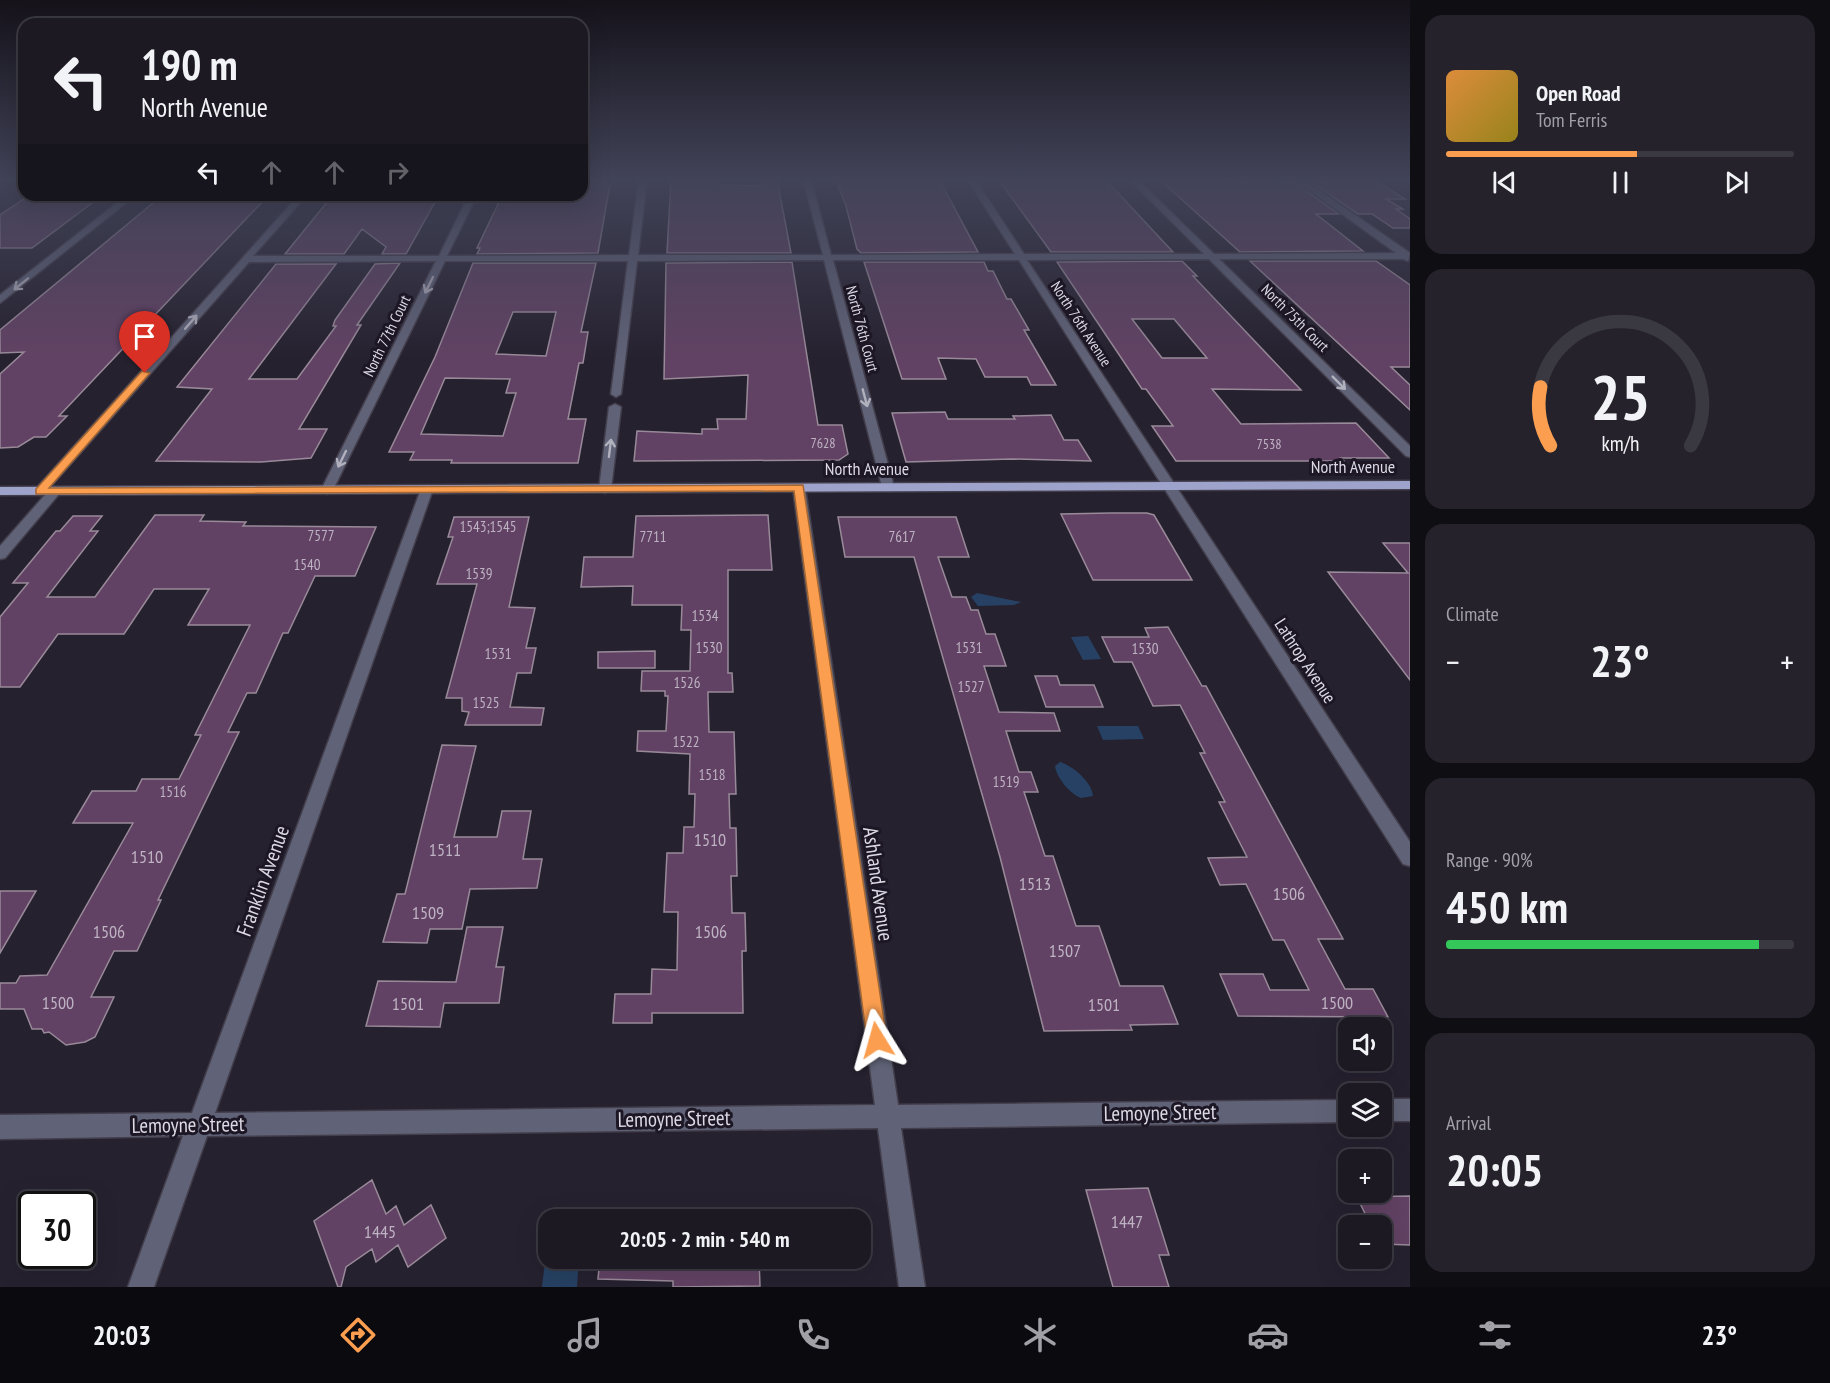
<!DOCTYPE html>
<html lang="en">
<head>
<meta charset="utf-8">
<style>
	body { margin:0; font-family:"PT Sans Narrow",sans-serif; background:#25222b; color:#f1f3f6; height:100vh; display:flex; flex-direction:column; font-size:22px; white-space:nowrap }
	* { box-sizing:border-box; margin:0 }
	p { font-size:20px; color:#a0a0a6 }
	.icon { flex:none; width:33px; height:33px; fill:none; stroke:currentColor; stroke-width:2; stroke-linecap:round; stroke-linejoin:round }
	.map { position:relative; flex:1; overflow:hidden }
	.drawer { display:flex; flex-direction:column; gap:15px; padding:15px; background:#0f0e13; width:420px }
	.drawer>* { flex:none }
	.top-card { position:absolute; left:18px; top:18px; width:570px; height:183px; border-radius:18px; box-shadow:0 6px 24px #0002,0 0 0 2px #3a3841; background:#1c1923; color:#f1f3f6; overflow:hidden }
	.tools { position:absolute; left:1338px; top:1017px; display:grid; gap:12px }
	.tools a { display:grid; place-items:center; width:54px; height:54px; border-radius:12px; background:#1c1923; box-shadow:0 6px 24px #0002,0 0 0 2px #3a3841; font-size:30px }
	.speed { position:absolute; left:18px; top:1191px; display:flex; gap:12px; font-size:30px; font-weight:700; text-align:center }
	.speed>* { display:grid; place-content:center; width:78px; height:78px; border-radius:50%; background:#1c1923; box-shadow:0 6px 24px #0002,0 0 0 2px #3a3841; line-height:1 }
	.speed .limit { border:3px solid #111; border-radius:9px; background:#fff; color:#111 }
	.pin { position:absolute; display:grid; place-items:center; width:51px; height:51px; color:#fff; margin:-62px -26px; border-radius:50% 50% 50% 0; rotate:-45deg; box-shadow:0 0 6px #0007 }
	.pin .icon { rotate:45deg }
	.me { position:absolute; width:66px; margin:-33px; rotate:352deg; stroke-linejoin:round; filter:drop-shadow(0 0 4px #0008) }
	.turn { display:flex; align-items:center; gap:21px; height:126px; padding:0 24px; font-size:27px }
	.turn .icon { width:78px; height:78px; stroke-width:2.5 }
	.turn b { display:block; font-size:42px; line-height:51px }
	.lanes { display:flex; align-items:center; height:57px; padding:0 24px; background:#0003; justify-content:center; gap:30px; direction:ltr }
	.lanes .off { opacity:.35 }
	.big { font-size:45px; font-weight:700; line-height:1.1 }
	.drawer .widget { flex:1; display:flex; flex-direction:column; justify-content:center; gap:9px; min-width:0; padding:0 21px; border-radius:18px; background:#25222b }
	.drawer .dial { align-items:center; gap:0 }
	.dial svg { height:156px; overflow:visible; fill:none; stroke:#3a3841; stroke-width:7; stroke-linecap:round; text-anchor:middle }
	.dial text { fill:#f1f3f6; stroke:none }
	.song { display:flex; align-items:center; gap:18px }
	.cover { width:72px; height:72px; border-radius:9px; background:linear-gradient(135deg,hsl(30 70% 55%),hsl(50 70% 35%)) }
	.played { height:6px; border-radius:3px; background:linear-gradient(90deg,#fb9e50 55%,#3a3841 55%) }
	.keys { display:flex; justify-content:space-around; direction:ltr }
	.heat { display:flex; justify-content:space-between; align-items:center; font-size:33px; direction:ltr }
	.charge { height:9px; border-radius:4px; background:linear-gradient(90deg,#34c759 90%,#3a3841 0) }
	.trip { position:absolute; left:538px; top:1209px; width:333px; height:60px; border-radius:18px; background:#1c1923; box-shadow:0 6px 24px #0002,0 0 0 2px #3a3841; font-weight:700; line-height:60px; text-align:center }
	.menu { display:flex; height:96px; justify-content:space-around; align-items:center; background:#0b0a0e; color:#a0a0a6 }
	.menu .icon { width:42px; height:42px }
	.menu .active { color:#fb9e50 }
	.menu b { font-size:27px; color:#f1f3f6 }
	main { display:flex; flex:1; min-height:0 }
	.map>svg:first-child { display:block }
	.water { fill:#264163 }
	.building { fill:#624264; stroke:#998a99; stroke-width:1.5; fill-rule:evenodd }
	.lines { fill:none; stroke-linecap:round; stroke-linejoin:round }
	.minor-casing { stroke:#433e4c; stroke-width:3 }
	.major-casing { stroke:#433e4c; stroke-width:3 }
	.minor { fill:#606377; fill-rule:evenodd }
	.major { fill:#9da3ca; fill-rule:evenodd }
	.oneway { stroke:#b1b0bd }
	.route { fill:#fb9e50; stroke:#a36734; stroke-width:1.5 }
	.labels { text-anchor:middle; stroke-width:6; stroke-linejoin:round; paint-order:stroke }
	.far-number-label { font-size:14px; fill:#beb3c3 }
	.far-street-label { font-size:15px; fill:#dcd9e3; stroke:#1d1725 }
	.number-label { font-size:15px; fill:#beb3c3 }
	.street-label { font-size:18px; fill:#dcd9e3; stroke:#1d1725 }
	.near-number-label { font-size:18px; fill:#beb3c3 }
	.near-street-label { font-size:21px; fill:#dcd9e3; stroke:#1d1725 }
</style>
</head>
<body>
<main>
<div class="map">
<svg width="1410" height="1287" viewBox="0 0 1410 1287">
	<rect width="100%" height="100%" fill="#26212f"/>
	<path class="water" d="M977 593 1021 602 1014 605 978 606 971 597Z
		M1088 636 1101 659 1083 660 1071 637Z
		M1097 726H1138L1144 739 1103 740Z
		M1060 762C1073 766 1092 782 1093 796L1081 798C1070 794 1056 777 1055 766Z
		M549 1227V1258L579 1259 577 1287H542Z"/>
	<path class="building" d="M671 179H720V185L761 186 760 179H777L791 253H667Z
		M939 179 978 252 861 253 857 249 846 206 836 180Z
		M998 179H1105L1173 252H1051Z
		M1159 179 1295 183 1339 214H1316L1363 251 1240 252Z
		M1324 179H1373L1405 199H1386L1403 209H1396L1410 219V228H1393L1372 214H1358L1313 183H1330Z
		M582 181H605V184H610L598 253 477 254 480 248H477L500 200H537L539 195H582Z
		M30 195H98L91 200H96L32 248H0V215Z
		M439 195 406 254H382L386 247 362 229 344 254H285L332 196Z
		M159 198 264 200 59 416H67L46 437H34L18 447 0 448V374L24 352 0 353V330Z
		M1182 261 1197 276H1193L1301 390 1212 389 1241 424 1356 423 1389 458H1341L1344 461H1176L1152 426H1173L1146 389H1142L1057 262ZM1132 319H1174L1207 358H1162Z
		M1250 261H1376L1410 285V367H1391L1410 385V410Z
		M792 262 818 425H842L848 454 839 460 634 461 637 431 702 434V429H718L717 419H746L748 375 664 379 666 263Z
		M864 262H984L988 271H993L1007 299H1011L1029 330H1024L1056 385H1031L1027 377H985L976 359 938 358 946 379H902Z
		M400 263 357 325H361L299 429H327L311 458 261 462 156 461 212 389 177 387 276 264H336L249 379H297L336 326H333L335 320 375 264Z
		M473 263H596L581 332H588L583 363H579L568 419H586L578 463H451L452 460H410L414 452H389L435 357ZM513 312H556L546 356 496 354ZM445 378 510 379 506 393H516L503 436 421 434Z
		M945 412 948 419H1015L1013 416 1051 415 1064 440H1078L1091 461 1012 459 906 462 892 413Z
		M1111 513H1147L1154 515 1192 580H1093L1061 514Z
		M155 515H204L200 521 246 522 243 526 376 527 355 576H315L288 633H283L256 693H247L228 732H239L158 900H161L137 951H114L91 997H114L95 1037 85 1042 66 1045 49 1032 44 1033 42 1029H32L24 1009H0V983H16L20 976 47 975 133 823H73L92 791H136L142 779H179L201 735H195L250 625H188L209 589H154L124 634H58L20 687H0V617L28 583H13L56 531H60L73 516H102L90 531H98L47 597H95Z
		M768 515 772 570H728V673H732L733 692H708V696L709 732H734L736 794H729L730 828H736L737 876H731L732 913H745L746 951H742L743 1013H652V1023H613L615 994H651L652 969 677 970 678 912H664L667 853H683L684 827H694L695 794H689L690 754 637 751 638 731H666L668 696H665V691H641L642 671H690L691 630H681L682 605H632L633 586 581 587 584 557H633L636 516Z
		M454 517H529L509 607 535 608 526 648H536L531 673H517L510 707 544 708 541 725H465L469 712 462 711V698H446L477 584H437L453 537H448Z
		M838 517H956L969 557H938L952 597H966L971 610H978L986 634H995L1006 666H984L999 712 1054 713 1060 731H1006L1019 772H1031L1038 792H1024L1045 856H1053L1076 926H1099L1120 986H1163L1178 1024 1130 1025 1132 1030 1044 1031 1000 857 914 557H845Z
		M1383 543H1410V680L1328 572 1408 573Z
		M1168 627 1202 686H1206L1343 939H1318L1345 989H1373L1388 1017 1238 1016 1220 974H1263L1270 990H1309L1284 940H1273L1246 884 1220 885 1208 858 1247 857 1219 802H1225L1200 753H1205L1180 705 1153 706 1132 662H1114L1102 637H1149L1145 628Z
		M655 651V668H598V652Z
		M1035 676H1057L1060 685H1094L1103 707H1046Z
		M442 745 476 746 454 837H497L502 811H531L523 859H542L537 888 470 889 462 929H430L427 943 383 942 397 894H405Z
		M0 891H36L0 953Z
		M467 927H503L496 967H504L499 1003H444L440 1027 366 1026 378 981 456 982Z
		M372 1180 386 1214 396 1206 404 1225 431 1205 446 1238 408 1267 398 1245 376 1262 372 1249 346 1267 341 1287H338L314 1221Z
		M1148 1188 1169 1255H1159L1169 1287H1113L1086 1190Z
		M1410 1196V1245L1382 1244V1226H1371L1357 1197Z
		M600 1258H759L760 1286 673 1287V1281L598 1279Z"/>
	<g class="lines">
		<g class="minor-casing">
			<path id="minor" d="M639 179H647L638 255H823L803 179H811L831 255 1015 254 967 179H975L1024 254H1204L1129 179H1137L1214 254 1396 253 1294 179H1303L1410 253 1408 261 1403 259H1219L1410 446V457L1406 456 1209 259 1027 260 1410 842V866L1403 864 1019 260H833L894 487 888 491 882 487 824 260 637 261 621 394 616 397 611 394 628 261H445L333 490 327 494 321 490 436 261 249 262 44 494 40 495 34 491 299 195H307L253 256H439L469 195H477L447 256 629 255Z
				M127 195H136L0 303V295Z
				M615 404 621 407 611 489 605 493 599 489 609 407Z
				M799 484 805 488 898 1105 1348 1100V1122L901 1128 925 1287H899L878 1128 207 1136 154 1287H128L183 1136 0 1139V1115L192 1113 421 489 427 485 433 489 215 1113 875 1105 793 488Z
				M55 487 61 491 59 494 5 558 0 559V546L51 488Z
				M1382 1099H1410V1121H1382Z"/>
		</g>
		<g class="major-casing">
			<path id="major" d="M1410 481V489L0 495V487Z"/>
		</g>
		<use href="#minor" class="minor"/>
		<use href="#major" class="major"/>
	</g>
	<defs><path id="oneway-shaft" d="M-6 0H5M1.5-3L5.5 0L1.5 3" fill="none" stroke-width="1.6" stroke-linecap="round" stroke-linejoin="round" transform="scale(1.5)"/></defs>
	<g class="oneway">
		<use href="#oneway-shaft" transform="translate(21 284) rotate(141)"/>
		<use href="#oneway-shaft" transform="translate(429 285) rotate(116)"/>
		<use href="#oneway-shaft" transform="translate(191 322) rotate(-49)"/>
		<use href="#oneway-shaft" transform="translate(1339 383) rotate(45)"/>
		<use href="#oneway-shaft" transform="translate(865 398) rotate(75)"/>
		<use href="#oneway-shaft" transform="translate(610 448) rotate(-83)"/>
		<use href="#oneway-shaft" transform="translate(342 459) rotate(116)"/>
	</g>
	<linearGradient id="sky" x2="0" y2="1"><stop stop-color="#15121a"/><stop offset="0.5" stop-color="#414358"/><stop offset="1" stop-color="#414358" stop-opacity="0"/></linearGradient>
	<rect width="1410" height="359" fill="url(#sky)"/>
	<path class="route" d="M142 371 150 373 49 488 803 485 887 1040 884 1047 877 1050 870 1047 867 1040 794 491 36 494V489Z"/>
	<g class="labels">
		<g class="far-number-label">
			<text x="823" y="448">7628</text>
			<text x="1269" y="449">7538</text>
		</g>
		<g class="far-street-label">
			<text transform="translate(1295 318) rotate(45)" y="5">North 75th Court</text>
			<text transform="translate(1081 324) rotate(57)" y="5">North 76th Avenue</text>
			<text transform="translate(862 329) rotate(75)" y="5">North 76th Court</text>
			<text transform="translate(387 336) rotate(-64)" y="5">North 77th Court</text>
		</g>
		<g class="number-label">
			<text x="488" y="532">1543;1545</text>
			<text x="321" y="541">7577</text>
			<text x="653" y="542">7711</text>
			<text x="902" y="542">7617</text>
			<text x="307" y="570">1540</text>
			<text x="479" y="579">1539</text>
			<text x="705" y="621">1534</text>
			<text x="709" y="653">1530</text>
			<text x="969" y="653">1531</text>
			<text x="1145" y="654">1530</text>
			<text x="498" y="659">1531</text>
			<text x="687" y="688">1526</text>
			<text x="971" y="692">1527</text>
			<text x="486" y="708">1525</text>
			<text x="686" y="747">1522</text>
			<text x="712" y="780">1518</text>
			<text x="1006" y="787">1519</text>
			<text x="173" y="797">1516</text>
		</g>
		<g class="street-label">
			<text x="1353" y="473">North Avenue</text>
			<text x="867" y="475">North Avenue</text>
			<text transform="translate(1305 661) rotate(57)" y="6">Lathrop Avenue</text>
		</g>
		<g class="near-number-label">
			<text x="710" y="846">1510</text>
			<text x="445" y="856">1511</text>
			<text x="147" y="863">1510</text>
			<text x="1035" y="890">1513</text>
			<text x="1289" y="900">1506</text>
			<text x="428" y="919">1509</text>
			<text x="109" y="938">1506</text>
			<text x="711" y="938">1506</text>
			<text x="1065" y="957">1507</text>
			<text x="58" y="1009">1500</text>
			<text x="1337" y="1009">1500</text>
			<text x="408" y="1010">1501</text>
			<text x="1104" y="1011">1501</text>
			<text x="1127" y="1228">1447</text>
			<text x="380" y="1238">1445</text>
		</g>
		<g class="near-street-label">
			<text transform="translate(263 881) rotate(-70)" y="7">Franklin Avenue</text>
			<text transform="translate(878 884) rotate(82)" y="7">Ashland Avenue</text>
			<text transform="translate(1160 1113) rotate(-1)" y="7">Lemoyne Street</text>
			<text transform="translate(674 1119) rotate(-1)" y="7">Lemoyne Street</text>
			<text transform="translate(188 1125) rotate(-1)" y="7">Lemoyne Street</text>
		</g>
	</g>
</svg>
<div class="tools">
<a><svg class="icon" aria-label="sound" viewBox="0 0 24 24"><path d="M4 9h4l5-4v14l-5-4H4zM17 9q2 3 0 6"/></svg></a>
<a><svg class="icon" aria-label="layers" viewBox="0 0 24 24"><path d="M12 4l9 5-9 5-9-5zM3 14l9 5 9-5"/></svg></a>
<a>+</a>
<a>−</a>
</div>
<div class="speed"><div class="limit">30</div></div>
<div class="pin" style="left:145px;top:373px;background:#d93025"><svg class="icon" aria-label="arrive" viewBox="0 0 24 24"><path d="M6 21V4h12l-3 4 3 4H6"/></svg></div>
<svg class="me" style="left:877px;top:1040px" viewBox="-20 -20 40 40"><path d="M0-17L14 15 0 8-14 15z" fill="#fb9e50" stroke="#fff" stroke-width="4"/></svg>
<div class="trip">20:05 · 2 min · 540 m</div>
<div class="top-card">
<div class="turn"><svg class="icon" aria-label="left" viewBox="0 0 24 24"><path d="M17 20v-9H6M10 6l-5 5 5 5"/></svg><div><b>190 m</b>North Avenue</div></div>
<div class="lanes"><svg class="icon" aria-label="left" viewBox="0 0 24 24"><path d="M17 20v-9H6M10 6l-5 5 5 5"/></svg><svg class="icon off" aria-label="ahead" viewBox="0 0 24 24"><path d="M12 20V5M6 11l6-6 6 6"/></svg><svg class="icon off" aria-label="ahead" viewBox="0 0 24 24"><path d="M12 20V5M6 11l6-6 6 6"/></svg><svg class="icon off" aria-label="right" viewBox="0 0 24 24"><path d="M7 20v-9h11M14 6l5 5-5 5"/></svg></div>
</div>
</div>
<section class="drawer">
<div class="widget">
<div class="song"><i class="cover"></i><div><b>Open Road</b><p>Tom Ferris</p></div></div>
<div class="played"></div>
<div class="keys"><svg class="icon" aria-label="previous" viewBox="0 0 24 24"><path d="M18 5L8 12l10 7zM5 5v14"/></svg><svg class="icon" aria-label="pause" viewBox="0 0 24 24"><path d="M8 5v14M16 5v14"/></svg><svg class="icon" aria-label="next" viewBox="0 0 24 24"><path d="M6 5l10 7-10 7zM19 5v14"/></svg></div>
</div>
<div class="widget dial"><svg viewBox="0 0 100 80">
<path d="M14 69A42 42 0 1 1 86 69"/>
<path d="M14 69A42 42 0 0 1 9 39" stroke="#fb9e50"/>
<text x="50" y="56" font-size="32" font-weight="700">25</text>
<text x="50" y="72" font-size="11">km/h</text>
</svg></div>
<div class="widget"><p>Climate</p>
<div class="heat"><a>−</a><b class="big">23°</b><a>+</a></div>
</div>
<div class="widget"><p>Range · 90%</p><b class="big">450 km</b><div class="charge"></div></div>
<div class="widget"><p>Arrival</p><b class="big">20:05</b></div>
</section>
</main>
<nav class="menu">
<b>20:03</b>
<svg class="icon active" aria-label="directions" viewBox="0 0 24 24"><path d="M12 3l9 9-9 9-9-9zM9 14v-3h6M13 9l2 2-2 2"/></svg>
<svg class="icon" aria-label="music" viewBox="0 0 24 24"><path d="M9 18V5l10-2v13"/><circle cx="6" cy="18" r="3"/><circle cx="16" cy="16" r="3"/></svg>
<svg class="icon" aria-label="phone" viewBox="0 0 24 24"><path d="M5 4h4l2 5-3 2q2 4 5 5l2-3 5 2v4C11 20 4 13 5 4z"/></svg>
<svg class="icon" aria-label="climate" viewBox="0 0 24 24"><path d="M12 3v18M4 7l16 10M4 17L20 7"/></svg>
<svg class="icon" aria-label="car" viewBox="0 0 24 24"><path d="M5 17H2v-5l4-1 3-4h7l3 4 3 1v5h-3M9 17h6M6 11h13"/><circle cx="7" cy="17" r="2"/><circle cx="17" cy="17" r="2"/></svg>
<svg class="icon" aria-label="filters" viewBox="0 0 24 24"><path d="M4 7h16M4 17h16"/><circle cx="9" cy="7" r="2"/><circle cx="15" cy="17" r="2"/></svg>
<b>23°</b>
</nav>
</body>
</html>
